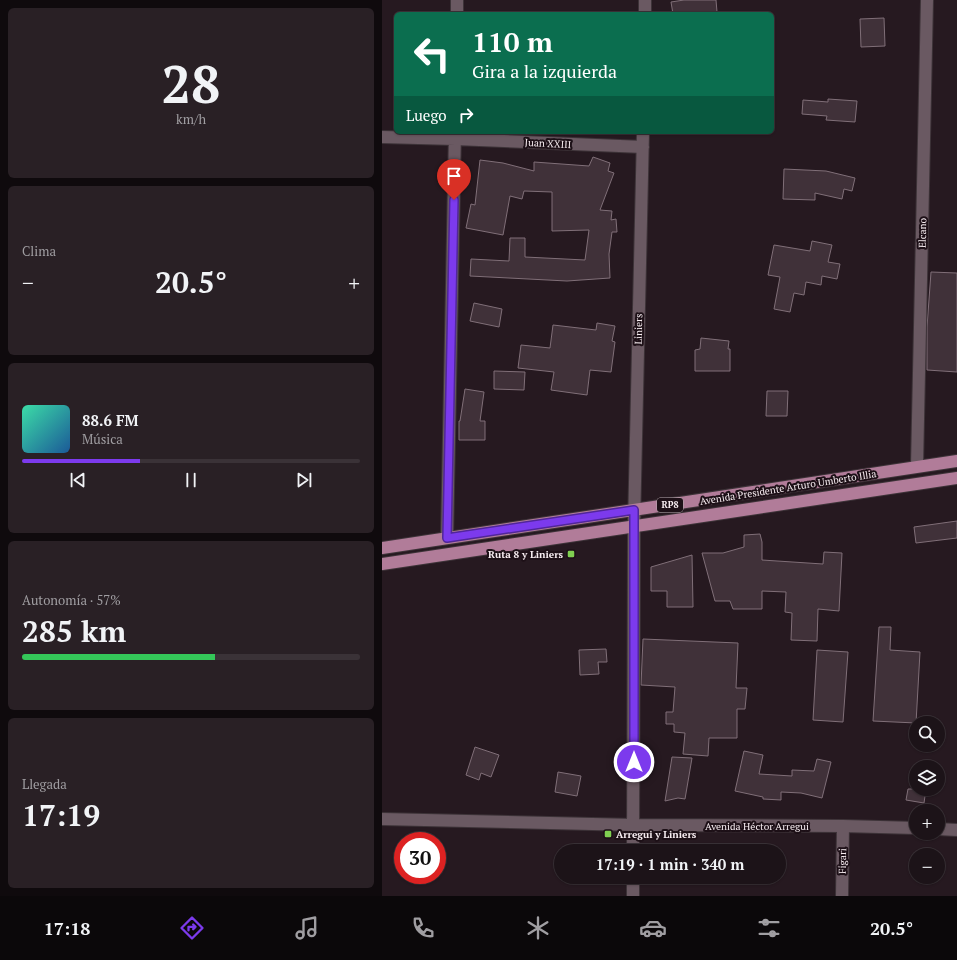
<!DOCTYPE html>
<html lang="es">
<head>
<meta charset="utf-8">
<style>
	body { margin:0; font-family:"PT Serif",serif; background:#292025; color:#f1f3f6; height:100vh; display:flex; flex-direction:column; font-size:15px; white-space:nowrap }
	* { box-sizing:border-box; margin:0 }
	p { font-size:13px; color:#a09ea2 }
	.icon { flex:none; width:22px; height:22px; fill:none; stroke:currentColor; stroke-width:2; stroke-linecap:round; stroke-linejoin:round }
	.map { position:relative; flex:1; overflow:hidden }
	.panel { display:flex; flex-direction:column; gap:8px; padding:8px; background:#0f0a0d; width:382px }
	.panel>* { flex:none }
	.hud { position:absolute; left:12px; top:12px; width:380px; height:122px; border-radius:6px; box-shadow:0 1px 3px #0004,0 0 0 1px #3a3237; background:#0b6e4f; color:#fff; overflow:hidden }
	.buttons { position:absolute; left:527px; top:716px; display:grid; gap:8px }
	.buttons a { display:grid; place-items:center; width:36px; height:36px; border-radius:50%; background:#1c1318; box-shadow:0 1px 3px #0004,0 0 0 1px #3a3237; font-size:20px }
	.speed { position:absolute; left:12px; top:832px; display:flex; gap:8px; font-size:20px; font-weight:700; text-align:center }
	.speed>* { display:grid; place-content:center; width:52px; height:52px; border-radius:50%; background:#1c1318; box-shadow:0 1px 3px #0004,0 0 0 1px #3a3237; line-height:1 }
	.speed .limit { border:6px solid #d22; background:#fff; color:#111 }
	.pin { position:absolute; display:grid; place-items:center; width:34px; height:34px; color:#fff; margin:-41px -17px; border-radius:50% 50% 50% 0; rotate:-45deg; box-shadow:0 0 4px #0007 }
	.pin .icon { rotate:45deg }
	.me { position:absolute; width:44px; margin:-22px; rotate:0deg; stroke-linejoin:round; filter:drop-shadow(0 0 3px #0008) }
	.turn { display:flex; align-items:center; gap:14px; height:84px; padding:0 12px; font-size:18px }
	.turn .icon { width:52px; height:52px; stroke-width:2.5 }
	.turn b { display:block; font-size:28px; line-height:34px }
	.then { display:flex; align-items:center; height:38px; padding:0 12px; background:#0003; gap:8px; font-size:15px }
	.big { font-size:30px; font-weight:800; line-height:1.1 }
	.panel .tile { flex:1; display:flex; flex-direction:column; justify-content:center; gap:6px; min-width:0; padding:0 14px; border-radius:6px; background:#292025 }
	.panel .dial { align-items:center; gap:0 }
	.dial b { font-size:52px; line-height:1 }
	.song { display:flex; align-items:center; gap:12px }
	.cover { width:48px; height:48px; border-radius:6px; background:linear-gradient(135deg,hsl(160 70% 55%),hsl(210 70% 35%)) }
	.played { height:4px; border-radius:2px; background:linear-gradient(90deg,#7c3aed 35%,#3a3237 35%) }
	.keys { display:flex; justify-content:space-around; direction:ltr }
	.heat { display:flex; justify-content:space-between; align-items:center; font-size:22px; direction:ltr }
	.charge { height:6px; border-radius:3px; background:linear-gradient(90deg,#34c759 57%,#3a3237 0) }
	.trip { position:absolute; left:172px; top:844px; width:232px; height:40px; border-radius:20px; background:#1c1318; box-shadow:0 1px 3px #0004,0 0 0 1px #3a3237; font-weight:800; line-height:40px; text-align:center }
	.tabs { display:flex; height:64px; justify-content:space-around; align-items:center; background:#0b080a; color:#a09ea2 }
	.tabs .icon { width:28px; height:28px }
	.tabs .selected { color:#7c3aed }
	.tabs b { font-size:18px; color:#f1f3f6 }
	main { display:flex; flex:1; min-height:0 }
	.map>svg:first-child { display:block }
	.building { fill:#403139; stroke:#806f78 }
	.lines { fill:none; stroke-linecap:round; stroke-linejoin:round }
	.minor-casing { stroke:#3d3338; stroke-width:14 }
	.major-casing { stroke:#3d3338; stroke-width:14 }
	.minor { stroke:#6a5962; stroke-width:12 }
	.major { stroke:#b17c99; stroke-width:12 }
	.route-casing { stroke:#51269a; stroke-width:10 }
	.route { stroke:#7c3aed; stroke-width:7 }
	.poi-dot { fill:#80d051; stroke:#1d1017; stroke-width:1.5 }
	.labels { text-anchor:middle; stroke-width:4; stroke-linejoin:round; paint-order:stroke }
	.shield { fill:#1d1017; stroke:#b6abb0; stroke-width:1 }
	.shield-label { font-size:9px; font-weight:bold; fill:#f7edf1 }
	.street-label { font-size:10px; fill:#f7edf1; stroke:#1d1017 }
	.poi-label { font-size:10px; font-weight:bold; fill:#f7edf1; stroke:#1d1017; text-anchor:end }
</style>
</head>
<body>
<main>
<section class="panel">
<div class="tile dial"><b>28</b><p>km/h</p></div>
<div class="tile"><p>Clima</p>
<div class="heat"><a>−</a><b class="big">20.5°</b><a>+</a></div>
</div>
<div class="tile">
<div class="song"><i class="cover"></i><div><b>88.6 FM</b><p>Música</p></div></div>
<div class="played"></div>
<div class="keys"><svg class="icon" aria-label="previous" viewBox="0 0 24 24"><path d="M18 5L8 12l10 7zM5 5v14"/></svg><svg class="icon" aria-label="pause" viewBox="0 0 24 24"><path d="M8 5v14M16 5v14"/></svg><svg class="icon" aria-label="next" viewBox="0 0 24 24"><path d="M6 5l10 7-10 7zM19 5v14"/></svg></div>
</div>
<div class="tile"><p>Autonomía · 57%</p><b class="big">285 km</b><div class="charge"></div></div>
<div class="tile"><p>Llegada</p><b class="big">17:19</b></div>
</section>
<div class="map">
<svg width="575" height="896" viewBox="0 0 575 896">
	<rect width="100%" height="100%" fill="#261920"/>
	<path class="building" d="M302 0H334L335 12 323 14H291L289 2Z
		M502 18 503 46 479 47 478 19Z
		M446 99 475 101 473 122 444 120 445 116 420 114 421 100 446 102Z
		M211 157 228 163 226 171 232 173 218 210 230 211 229 220 234 219 235 232H230L227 254 228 278 185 281 88 276 89 259 127 261 128 238H143V257L203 260 207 230 170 231V192L142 191 140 199 128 196 121 235 84 228 89 204 93 205 98 160 121 163 152 171V162L207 166Z
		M402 169 444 171 473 178 470 191 462 189 460 199 433 193V200L401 199Z
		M430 241 450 245 446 262 458 264 455 279 440 276 439 285 424 282 422 295 412 293 408 312 392 309 398 277 386 275 392 245 428 251Z
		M549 272 575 273V372L545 370V327Z
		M92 303 120 309 117 327 88 321Z
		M215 323 233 326 230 341 233 342 229 372 208 370 205 395 169 390 172 372 136 368 139 345 168 348 171 325 214 330Z
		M319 338 347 341 346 349H348V371H313V350L318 349Z
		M112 371 143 372 142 390 112 389Z
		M83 389 102 392 98 421H103V440H77V421H78Z
		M385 391H406L405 416H384Z
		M575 521V538L534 543 532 527Z
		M378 534 380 542V560L441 564 442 552 460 553 457 611 436 609 435 641 409 640 410 613 403 612 404 592 380 591V609H351L348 601H333L320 553H341L362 547V535Z
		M310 555 311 607H285V591H269V567Z
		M497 627H509L508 650 538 652 534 723 491 721Z
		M261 639 356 643 354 688H365L363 709H355V738H327L326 756 301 754 303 733 292 732V724H284V712H291L293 687 259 685Z
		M224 649 225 662H216L217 674 198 675 197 650Z
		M435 650 466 652 461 722 431 720Z
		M93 747 117 755 109 777 99 773 97 780 84 775Z
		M362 751 381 755 377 774 410 776V770L432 771 435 759 449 762 440 798 419 793 399 792V800L381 799V797L353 791Z
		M290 757 310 758 303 799 296 798 283 801Z
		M176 772 199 776 195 796 173 792Z
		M526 789H544L542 803 524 800Z"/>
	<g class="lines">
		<g class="minor-casing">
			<path id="minor" d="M75 14V0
				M263 14V0
				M0 137 73 139 261 147
				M535 466 545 0
				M65 538 73 132
				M0 819 252 825 461 826 534 828
				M556 829 575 830
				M251 851 252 526 261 132
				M251 896V877
				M460 896 461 826"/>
		</g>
		<g class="major-casing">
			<path id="major" d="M0 548 575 461
				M0 564 575 478"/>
		</g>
		<use href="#minor" class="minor"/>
		<use href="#major" class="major"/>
	</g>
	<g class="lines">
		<g class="route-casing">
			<path id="route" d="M72 200 65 538 252 510V762"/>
		</g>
		<use href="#route" class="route"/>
	</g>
	<g class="poi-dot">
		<rect x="185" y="550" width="8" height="8" rx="2"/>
		<rect x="222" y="830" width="8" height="8" rx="2"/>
	</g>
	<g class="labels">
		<rect class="shield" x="275" y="498" width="26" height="14" rx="3"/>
		<g class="shield-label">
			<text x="288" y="508">RP8</text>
		</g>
		<g class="street-label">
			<text transform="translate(166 143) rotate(3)" y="4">Juan XXIII</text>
			<text transform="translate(540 233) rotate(-89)" y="4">Elcano</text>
			<text transform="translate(256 329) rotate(-89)" y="4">Liniers</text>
			<text transform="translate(406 487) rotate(-9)" y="4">Avenida Presidente Arturo Umberto Illia</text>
			<text x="375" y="830">Avenida Héctor Arregui</text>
			<text transform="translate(460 861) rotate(-89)" y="4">Figari</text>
		</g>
		<g class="poi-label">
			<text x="181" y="558">Ruta 8 y Liniers</text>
			<text x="234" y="838" text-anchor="start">Arregui y Liniers</text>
		</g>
	</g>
</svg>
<div class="buttons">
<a><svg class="icon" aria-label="search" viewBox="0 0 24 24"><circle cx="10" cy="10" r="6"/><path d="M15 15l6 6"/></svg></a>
<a><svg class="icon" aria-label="layers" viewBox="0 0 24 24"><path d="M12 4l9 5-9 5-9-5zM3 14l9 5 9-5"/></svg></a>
<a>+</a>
<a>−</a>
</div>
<div class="speed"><div class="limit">30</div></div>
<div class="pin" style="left:72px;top:200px;background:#d93025"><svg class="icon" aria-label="arrive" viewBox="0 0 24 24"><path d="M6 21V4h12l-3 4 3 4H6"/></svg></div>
<svg class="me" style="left:252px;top:762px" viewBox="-20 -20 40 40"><circle r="17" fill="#7c3aed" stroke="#fff" stroke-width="3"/><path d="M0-11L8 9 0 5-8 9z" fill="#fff"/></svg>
<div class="trip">17:19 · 1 min · 340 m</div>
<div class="hud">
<div class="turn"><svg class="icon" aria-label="left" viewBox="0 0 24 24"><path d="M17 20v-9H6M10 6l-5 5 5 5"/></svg><div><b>110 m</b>Gira a la izquierda</div></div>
<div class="then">Luego<svg class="icon" aria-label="right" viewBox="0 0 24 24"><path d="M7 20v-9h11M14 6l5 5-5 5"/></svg></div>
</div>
</div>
</main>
<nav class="tabs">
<b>17:18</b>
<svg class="icon selected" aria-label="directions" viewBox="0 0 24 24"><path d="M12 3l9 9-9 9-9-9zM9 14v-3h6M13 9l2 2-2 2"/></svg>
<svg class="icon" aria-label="music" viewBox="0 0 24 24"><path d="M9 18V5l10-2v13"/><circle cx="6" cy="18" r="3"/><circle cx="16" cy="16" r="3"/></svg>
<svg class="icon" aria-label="phone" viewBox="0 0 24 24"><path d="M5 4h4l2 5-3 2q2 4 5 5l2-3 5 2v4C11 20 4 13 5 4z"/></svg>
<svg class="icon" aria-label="climate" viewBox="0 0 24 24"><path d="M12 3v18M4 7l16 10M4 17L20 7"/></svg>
<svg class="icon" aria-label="car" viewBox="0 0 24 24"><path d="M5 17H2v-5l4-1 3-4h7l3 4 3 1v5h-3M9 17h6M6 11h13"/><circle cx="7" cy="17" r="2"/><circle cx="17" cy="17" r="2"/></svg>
<svg class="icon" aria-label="filters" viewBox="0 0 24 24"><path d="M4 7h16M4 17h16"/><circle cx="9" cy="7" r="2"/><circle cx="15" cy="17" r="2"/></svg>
<b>20.5°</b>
</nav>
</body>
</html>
